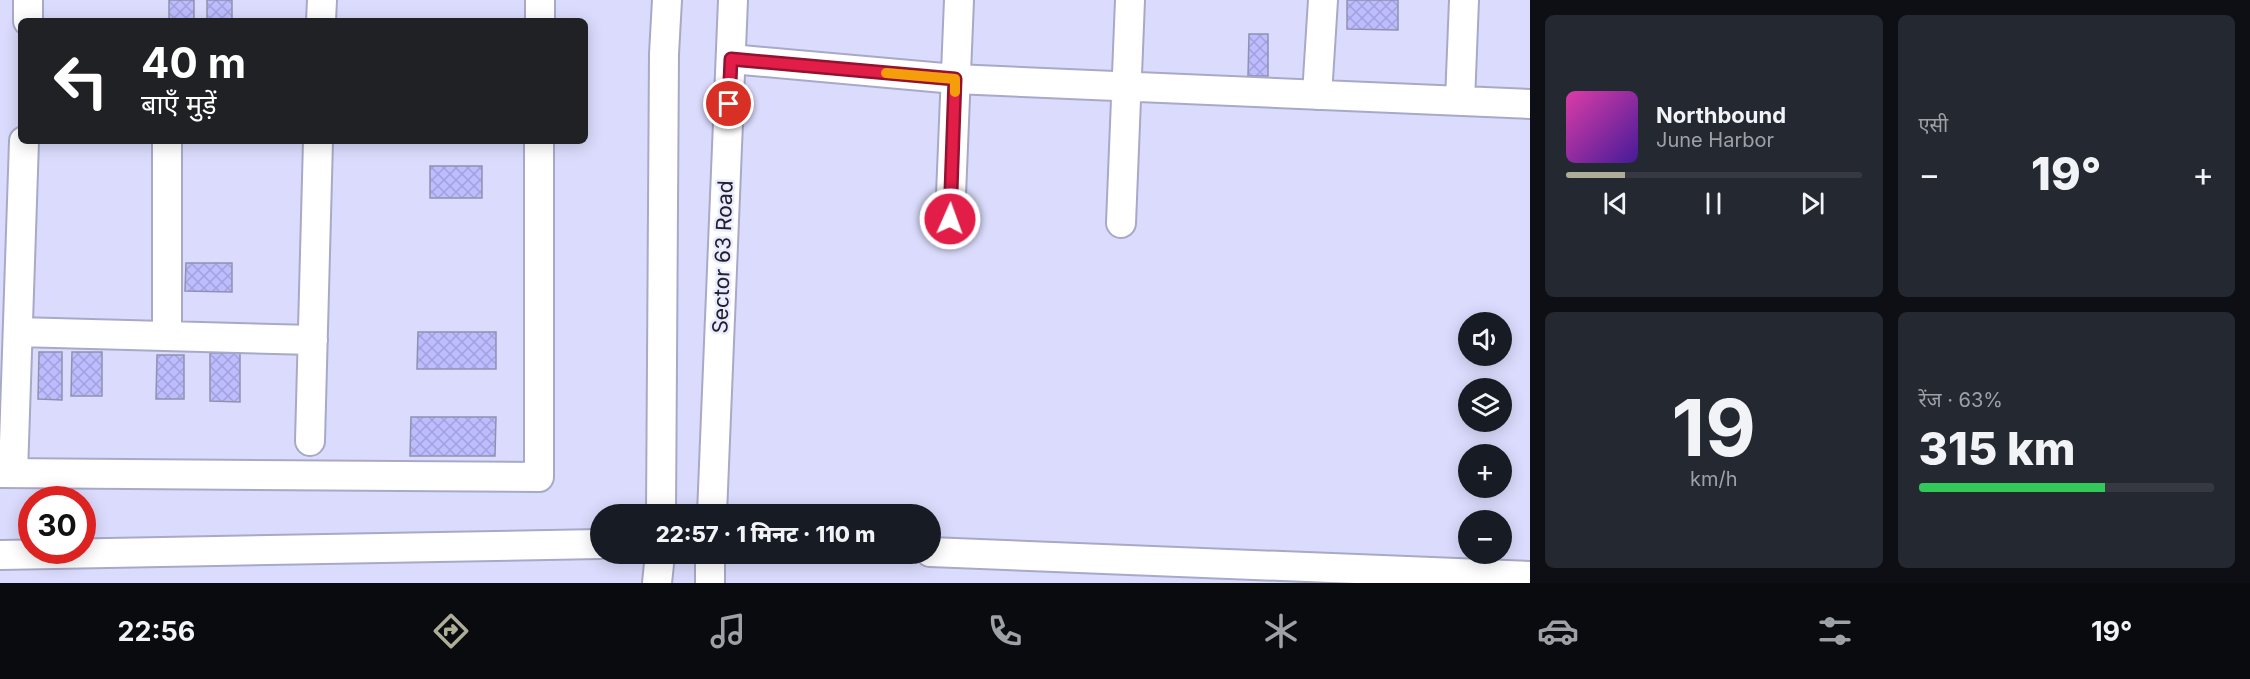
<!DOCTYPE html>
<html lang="hi">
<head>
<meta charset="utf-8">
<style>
	body { margin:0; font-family:Inter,"Noto Sans Devanagari",sans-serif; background:#242831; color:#f1f3f6; height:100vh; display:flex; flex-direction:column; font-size:22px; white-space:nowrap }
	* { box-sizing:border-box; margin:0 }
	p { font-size:20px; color:#9ea1a6 }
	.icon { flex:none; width:33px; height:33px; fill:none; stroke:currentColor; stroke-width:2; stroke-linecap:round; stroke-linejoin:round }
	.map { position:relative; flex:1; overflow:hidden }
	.drawer { display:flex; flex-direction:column; gap:15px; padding:15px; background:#0d0f14; width:720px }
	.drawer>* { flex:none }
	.guide { position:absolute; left:18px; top:18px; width:570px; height:126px; border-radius:9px; box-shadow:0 3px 15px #0003; background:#202124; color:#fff; overflow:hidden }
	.fabs { position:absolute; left:1458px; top:312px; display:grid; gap:12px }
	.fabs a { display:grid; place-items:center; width:54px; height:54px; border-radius:50%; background:#171b24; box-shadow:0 3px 15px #0003; font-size:30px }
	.speed { position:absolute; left:18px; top:486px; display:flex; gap:12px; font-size:30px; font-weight:700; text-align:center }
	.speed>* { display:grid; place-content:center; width:78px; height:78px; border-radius:50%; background:#171b24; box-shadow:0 3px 15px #0003; line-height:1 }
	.speed .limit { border:9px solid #d22; background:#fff; color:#111 }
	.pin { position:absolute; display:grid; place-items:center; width:51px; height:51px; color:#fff; margin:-26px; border:3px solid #fff; border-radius:50%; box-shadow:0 2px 6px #0007 }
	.me { position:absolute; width:66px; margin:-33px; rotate:2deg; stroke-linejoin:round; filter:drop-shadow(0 0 4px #0008) }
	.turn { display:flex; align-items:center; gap:21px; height:126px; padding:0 24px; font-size:27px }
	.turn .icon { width:78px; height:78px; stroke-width:2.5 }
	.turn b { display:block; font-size:42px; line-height:51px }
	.big { font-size:45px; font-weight:800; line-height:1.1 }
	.drawer .tile { flex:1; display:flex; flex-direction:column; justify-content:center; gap:9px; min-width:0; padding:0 21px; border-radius:9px; background:#242831 }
	.drawer .dial { align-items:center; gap:0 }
	.dial b { font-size:78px; line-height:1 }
	.song { display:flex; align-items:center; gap:18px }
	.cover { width:72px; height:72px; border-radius:9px; background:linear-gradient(135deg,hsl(320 70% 55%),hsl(260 70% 35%)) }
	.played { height:6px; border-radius:3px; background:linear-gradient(90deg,#aead98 20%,#363941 20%) }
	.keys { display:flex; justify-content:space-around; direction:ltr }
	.heat { display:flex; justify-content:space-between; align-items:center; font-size:33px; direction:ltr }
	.charge { height:9px; border-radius:4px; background:linear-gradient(90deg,#34c759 63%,#363941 0) }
	.drawer .tiles { flex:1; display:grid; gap:15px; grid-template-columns:repeat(2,1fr) }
	.trip { position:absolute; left:590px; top:504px; width:351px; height:60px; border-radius:30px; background:#171b24; box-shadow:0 3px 15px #0003; font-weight:800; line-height:60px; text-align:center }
	.tabs { display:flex; height:96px; justify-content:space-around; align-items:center; background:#090b0e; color:#9ea1a6 }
	.tabs .icon { width:42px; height:42px }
	.tabs .on { color:#aead98 }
	.tabs b { font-size:27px; color:#f1f3f6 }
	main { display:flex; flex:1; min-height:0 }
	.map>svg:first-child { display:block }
	.building { fill:url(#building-cross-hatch); stroke:#9091af; stroke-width:1.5 }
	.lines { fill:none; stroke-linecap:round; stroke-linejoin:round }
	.minor-casing { stroke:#a8a9c8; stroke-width:32 }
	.minor { stroke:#fff; stroke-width:28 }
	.route-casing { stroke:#92132f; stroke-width:15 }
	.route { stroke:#e11d48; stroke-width:10 }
	.slow { stroke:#f59e0b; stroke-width:10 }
	.labels { text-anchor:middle; stroke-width:5; stroke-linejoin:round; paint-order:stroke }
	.street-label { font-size:21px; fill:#21212d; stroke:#eaebff }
</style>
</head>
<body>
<main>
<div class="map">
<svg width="1530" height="583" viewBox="0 0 1530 583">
	<defs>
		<pattern id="building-cross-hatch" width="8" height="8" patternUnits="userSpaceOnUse" patternTransform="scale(1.5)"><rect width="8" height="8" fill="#bdbcff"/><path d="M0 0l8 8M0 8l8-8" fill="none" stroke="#a2a1db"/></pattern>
	</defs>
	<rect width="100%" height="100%" fill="#dbdcfd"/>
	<path class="building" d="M169 0H194V21H169Z
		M207 0H232V21H207Z
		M1347 0H1398V30L1347 29Z
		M1249 34H1268V76H1248Z
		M430 166H482V198H430Z
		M186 263H232V292L185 291Z
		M418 332H496V369H417Z
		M39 352H62V400L38 399Z
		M72 352H102V396H71Z
		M210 353H240V402L210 401Z
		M157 355H184V399H156Z
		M411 417H496L495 456H410Z"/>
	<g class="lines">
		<g class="minor-casing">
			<path id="minor" d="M28 21V0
				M321 21 322 0
				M540 21V0
				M731 59 955 79 1530 104
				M1317 95 1323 0
				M1460 101 1464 0
				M167 141V336
				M950 219 959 0
				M1121 223 1130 0
				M18 332 313 340
				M310 441 318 141
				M0 473 539 477V141
				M13 473 24 141
				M661 514 664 54 667 0
				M712 514 733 0
				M930 552 1530 576
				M0 555 600 544
				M657 583 660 554
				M710 583V554"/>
		</g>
		<use href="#minor" class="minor"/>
	</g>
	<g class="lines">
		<g class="route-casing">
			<path id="route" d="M729 104 731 59 955 79 950 219"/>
		</g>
		<use href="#route" class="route"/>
		<path class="slow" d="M886 73 955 79V92"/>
	</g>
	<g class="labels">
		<g class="street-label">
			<text transform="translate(723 257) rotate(-88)" y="7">Sector 63 Road</text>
		</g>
	</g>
</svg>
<div class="fabs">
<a><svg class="icon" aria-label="sound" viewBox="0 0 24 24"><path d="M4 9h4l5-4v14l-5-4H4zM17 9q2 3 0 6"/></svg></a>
<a><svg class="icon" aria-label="layers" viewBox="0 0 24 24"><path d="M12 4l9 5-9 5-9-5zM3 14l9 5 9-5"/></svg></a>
<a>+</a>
<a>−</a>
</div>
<div class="speed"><div class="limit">30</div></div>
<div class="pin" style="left:729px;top:104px;background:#d93025"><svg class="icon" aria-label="arrive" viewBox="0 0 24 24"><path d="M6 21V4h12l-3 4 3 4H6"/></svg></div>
<svg class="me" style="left:950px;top:219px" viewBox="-20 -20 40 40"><circle r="17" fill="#e11d48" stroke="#fff" stroke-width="3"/><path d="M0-11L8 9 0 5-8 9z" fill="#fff"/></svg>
<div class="trip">22:57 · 1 मिनट · 110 m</div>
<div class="guide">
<div class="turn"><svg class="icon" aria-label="left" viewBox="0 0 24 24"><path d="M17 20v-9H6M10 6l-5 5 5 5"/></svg><div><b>40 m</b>बाएँ मुड़ें</div></div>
</div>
</div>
<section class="drawer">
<div class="tiles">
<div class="tile">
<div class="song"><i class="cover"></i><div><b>Northbound</b><p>June Harbor</p></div></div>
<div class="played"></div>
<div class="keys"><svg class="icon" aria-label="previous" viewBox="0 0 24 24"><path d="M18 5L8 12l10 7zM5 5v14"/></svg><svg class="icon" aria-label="pause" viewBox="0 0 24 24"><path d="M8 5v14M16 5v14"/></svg><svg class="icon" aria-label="next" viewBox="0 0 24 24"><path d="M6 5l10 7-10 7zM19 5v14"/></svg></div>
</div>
<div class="tile"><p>एसी</p>
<div class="heat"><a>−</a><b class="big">19°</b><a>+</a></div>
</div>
<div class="tile dial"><b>19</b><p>km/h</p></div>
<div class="tile"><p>रेंज · 63%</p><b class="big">315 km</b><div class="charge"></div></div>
</div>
</section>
</main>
<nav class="tabs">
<b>22:56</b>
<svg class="icon on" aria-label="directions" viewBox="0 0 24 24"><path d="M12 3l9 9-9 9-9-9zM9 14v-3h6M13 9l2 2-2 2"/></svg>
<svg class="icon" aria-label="music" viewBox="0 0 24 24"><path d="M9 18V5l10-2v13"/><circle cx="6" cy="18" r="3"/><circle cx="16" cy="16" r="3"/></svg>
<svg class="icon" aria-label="phone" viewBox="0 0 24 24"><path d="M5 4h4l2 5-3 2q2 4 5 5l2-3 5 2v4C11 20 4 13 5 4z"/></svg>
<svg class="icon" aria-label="climate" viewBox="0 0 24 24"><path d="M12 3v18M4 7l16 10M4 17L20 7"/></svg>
<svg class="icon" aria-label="car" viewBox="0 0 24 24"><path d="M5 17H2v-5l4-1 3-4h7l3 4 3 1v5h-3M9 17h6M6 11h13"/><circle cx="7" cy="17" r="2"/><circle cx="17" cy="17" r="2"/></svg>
<svg class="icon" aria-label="filters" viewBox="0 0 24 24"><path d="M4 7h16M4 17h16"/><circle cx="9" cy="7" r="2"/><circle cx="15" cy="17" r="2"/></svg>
<b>19°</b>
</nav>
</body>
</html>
